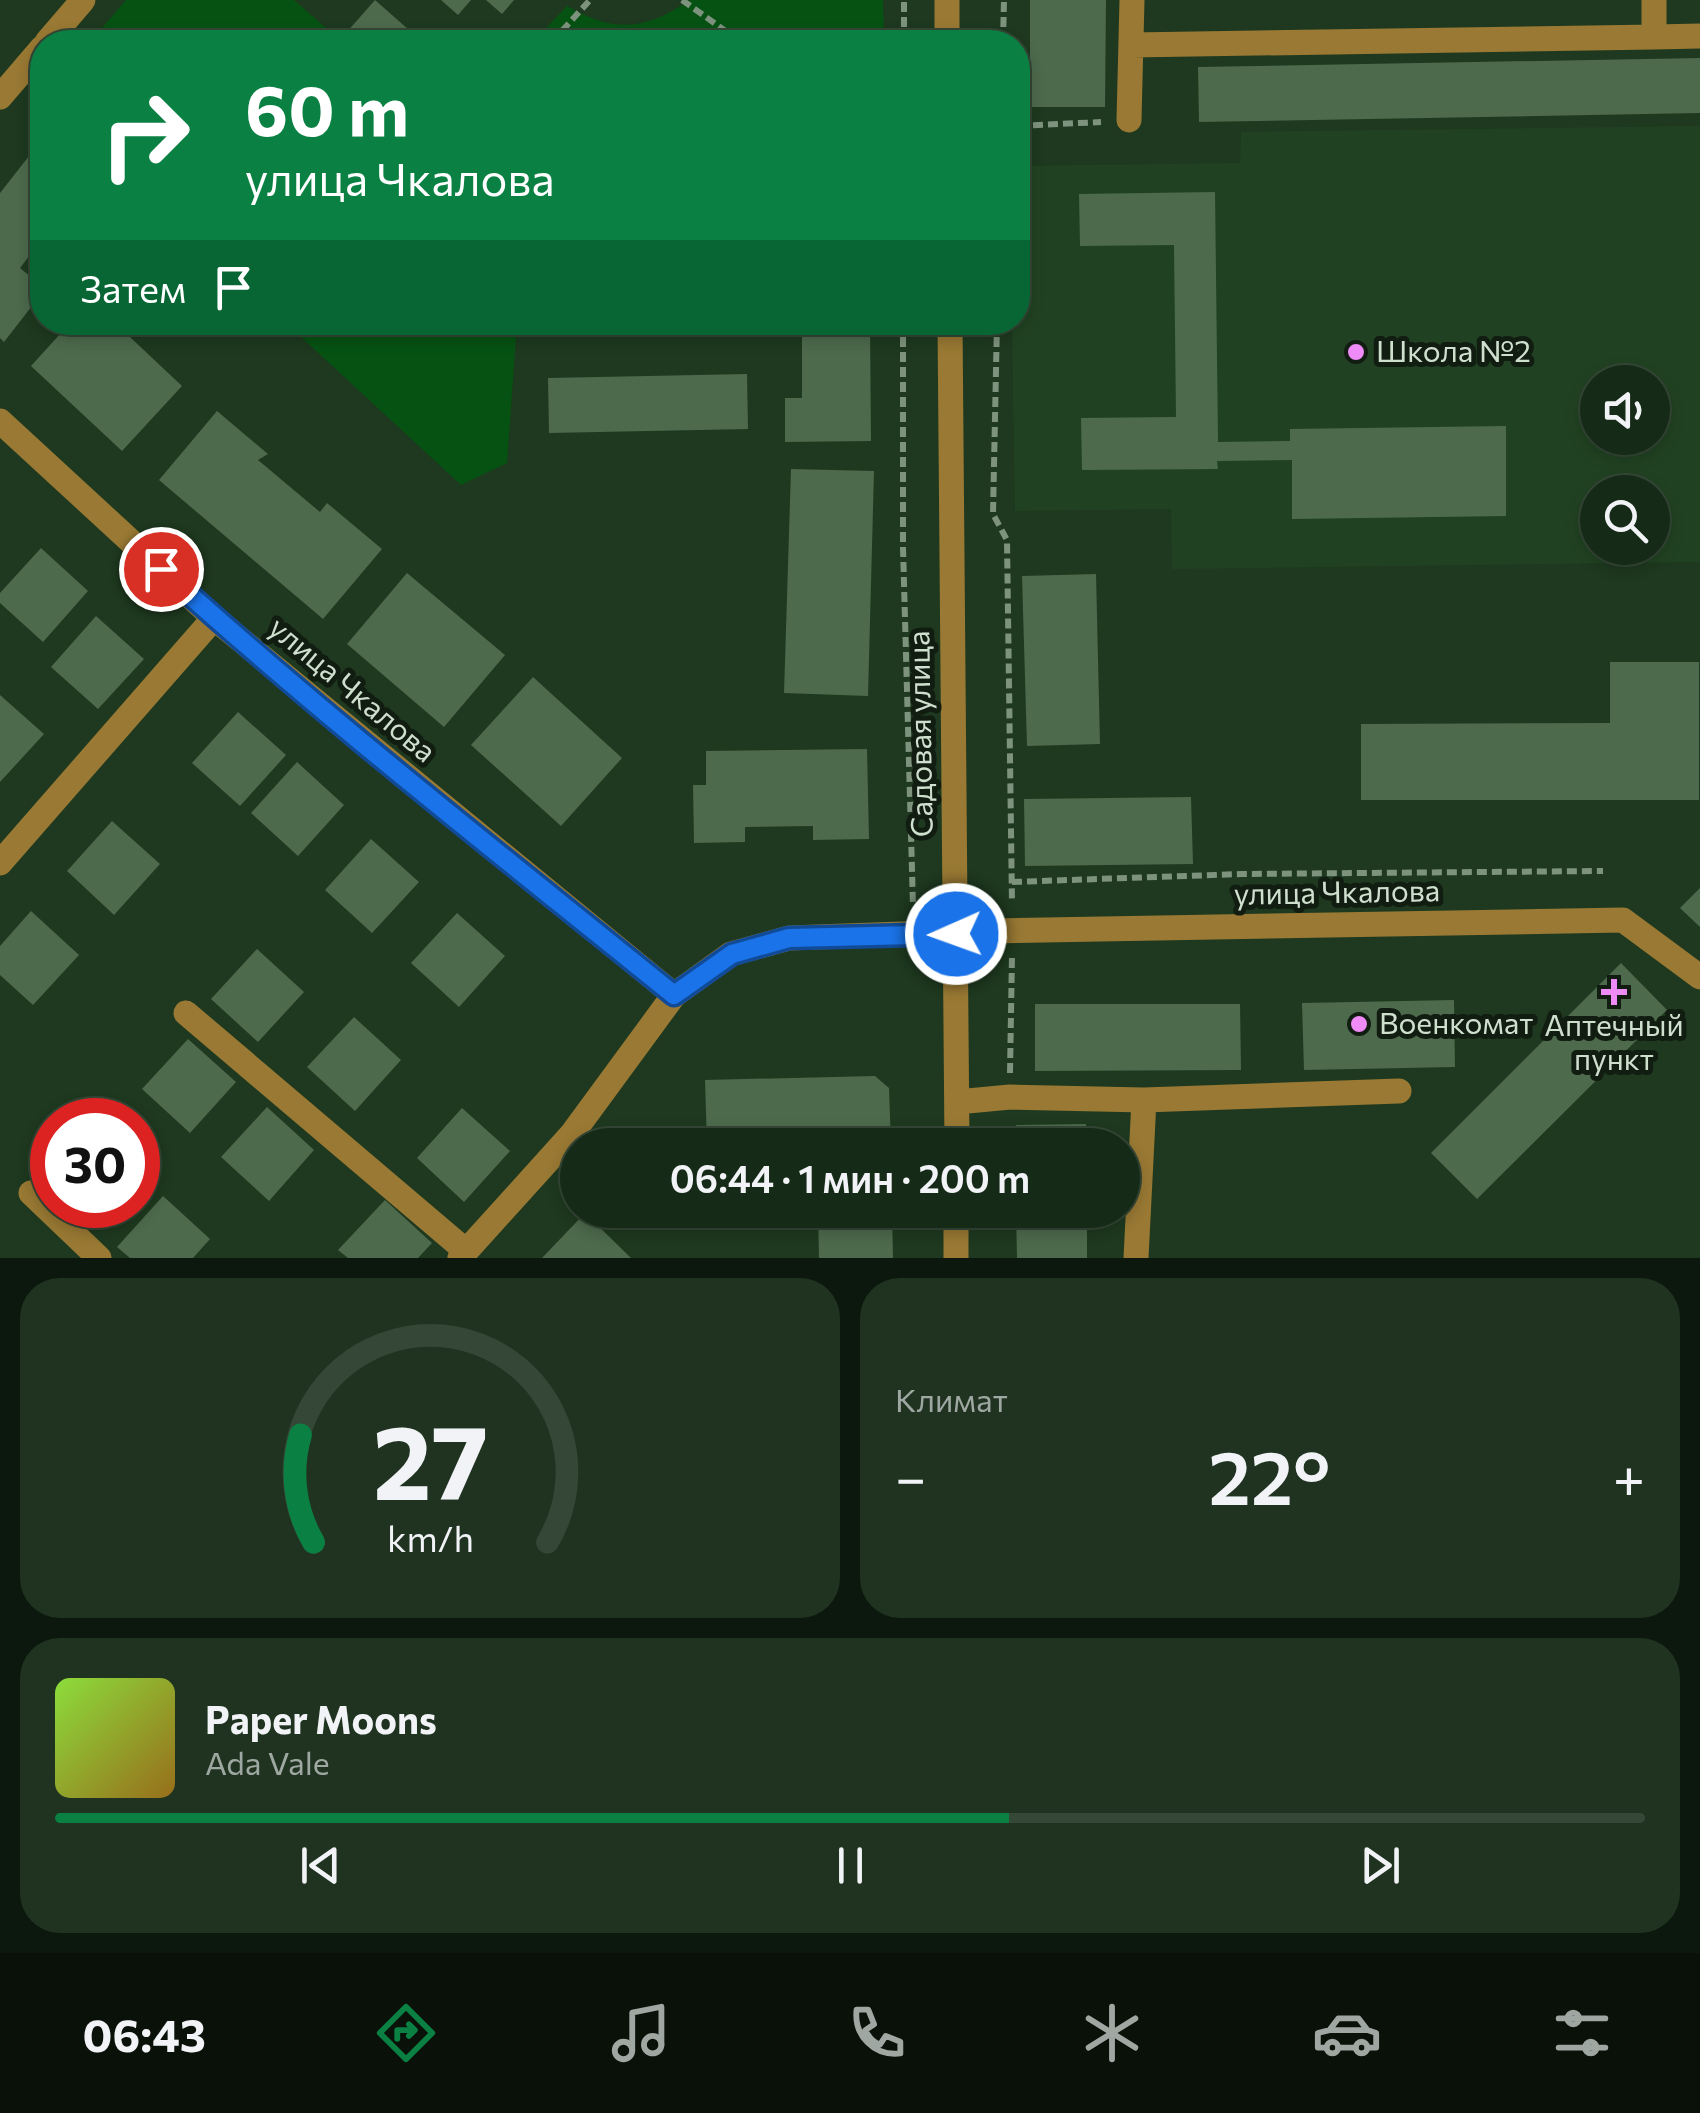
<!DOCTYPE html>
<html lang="ru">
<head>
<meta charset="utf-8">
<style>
	body { margin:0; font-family:Commissioner,sans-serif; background:#1f3320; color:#f1f3f6; height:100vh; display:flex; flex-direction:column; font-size:38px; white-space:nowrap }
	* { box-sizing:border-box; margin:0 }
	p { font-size:32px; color:#9ea7a1 }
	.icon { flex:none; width:55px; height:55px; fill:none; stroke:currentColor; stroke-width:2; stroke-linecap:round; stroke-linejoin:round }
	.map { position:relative; height:1258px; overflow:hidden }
	.panel { display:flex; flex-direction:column; gap:20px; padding:20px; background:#0c180d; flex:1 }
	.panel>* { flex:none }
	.banner { position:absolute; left:30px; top:30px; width:1000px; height:305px; border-radius:40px; box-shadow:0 5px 15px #0003,0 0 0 2px #354736; background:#0b8043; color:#fff; overflow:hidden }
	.controls { position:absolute; left:1580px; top:365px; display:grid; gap:20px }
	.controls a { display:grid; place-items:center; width:90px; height:90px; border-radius:50%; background:#162b17; box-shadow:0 5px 15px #0003,0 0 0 2px #354736; font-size:50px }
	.speed { position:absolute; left:30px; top:1098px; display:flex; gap:20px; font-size:50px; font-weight:700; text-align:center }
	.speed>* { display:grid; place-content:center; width:130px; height:130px; border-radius:50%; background:#162b17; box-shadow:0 5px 15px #0003,0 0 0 2px #354736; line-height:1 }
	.speed .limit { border:15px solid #d22; background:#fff; color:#111 }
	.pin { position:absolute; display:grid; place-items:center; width:85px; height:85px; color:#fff; margin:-42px; border:5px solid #fff; border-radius:50%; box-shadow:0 2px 10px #0007 }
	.me { position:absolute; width:110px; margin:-55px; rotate:268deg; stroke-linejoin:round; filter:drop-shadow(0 0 8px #0008) }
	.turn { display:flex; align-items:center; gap:35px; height:210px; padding:0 50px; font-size:45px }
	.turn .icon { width:130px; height:130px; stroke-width:2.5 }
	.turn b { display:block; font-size:70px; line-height:85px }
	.then { display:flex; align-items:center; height:95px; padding:0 50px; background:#0003; gap:20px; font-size:38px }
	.big { font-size:75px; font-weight:600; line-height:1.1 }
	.panel .tile { flex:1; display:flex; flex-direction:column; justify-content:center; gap:15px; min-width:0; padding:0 35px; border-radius:40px; background:#1f3320 }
	.panel .dial { align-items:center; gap:0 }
	.dial svg { height:260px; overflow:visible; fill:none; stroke:#354736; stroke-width:7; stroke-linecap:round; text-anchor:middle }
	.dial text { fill:#f1f3f6; stroke:none }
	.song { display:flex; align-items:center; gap:30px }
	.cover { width:120px; height:120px; border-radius:15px; background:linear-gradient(135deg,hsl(90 70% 55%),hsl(40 70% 35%)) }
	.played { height:10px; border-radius:5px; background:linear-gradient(90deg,#0b8043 60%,#354736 60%) }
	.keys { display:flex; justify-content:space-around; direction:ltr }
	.heat { display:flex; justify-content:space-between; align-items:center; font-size:55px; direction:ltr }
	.panel .tiles { flex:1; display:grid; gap:20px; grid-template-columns:1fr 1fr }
	.tile:last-child { grid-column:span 2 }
	.trip { position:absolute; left:560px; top:1128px; width:580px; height:100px; border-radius:50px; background:#162b17; box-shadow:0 5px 15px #0003,0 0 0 2px #354736; font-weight:600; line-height:100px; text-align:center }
	.menu { display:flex; height:160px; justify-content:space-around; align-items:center; background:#091109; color:#9ea7a1 }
	.menu .icon { width:70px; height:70px }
	.menu .current { color:#0b8043 }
	.menu b { font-size:45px; color:#f1f3f6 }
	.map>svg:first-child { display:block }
	.built { fill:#214222; fill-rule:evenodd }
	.green { fill:#065213 }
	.building { fill:#4d6a4d }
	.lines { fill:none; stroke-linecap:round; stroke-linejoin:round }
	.path { stroke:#7e937d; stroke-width:6; stroke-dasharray:10 5; stroke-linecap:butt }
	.minor { stroke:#997933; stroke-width:25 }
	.route-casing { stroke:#114b97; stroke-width:25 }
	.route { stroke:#1a73e8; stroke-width:18 }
	.poi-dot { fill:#ef8bf6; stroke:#111d11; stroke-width:4 }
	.labels { text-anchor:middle; stroke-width:10; stroke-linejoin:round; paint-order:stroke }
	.poi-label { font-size:30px; fill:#cfdfce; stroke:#111d11; text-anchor:start }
	.street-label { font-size:30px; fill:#cfdfce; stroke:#111d11 }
</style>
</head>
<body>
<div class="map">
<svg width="1700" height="1258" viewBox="0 0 1700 1258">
	<rect width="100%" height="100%" fill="#1e391f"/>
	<path class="built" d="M1700 126V562L1172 569 1171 509 1015 511 1012 323 1018 322V166L1240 163 1241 132ZM1598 382H1652V438H1598ZM1598 492H1652V548H1598Z"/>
	<path class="green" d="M126 0H294L342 42H90Z
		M690 0H883L884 42H533L567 6C615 33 644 31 690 0Z
		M286 323H517L507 463 461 485Z"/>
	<path class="building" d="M375 0 417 37 413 42H357L346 33Z
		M441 0H471L458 15Z
		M486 0H514L502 14Z
		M1030 0H1106L1105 107H1030Z
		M1700 58V113L1199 122 1198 67Z
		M40 142 42 264 30 255 20 268 42 286V293L4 342 0 338V193Z
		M1215 192 1218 442 1290 441V429L1506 426V516L1292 519V460L1217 461 1218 469 1082 470 1081 418 1176 417 1174 245 1080 246 1079 194Z
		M71 322H114L182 386 122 451 31 366Z
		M802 322H870L871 441 785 442V398H802Z
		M747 374 748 429 549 433 548 378Z
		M217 411 268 454 258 460 320 512 327 503 382 549 323 619 159 480Z
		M791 469 874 471 868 696 784 693Z
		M41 548 88 591 43 642 0 603V593Z
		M407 573 505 655 444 727 347 644Z
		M1096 574 1100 744 1027 746 1022 576Z
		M96 616 144 659 98 709 51 667Z
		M1610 662H1699V800H1361V724L1610 723Z
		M533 677 622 758 561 826 471 745Z
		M0 695 44 734 0 782Z
		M238 712 286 755 240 806 192 763Z
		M867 749 869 839 813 840V826L745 827V842L694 843 693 785H706V751Z
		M297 762 344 805 298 856 251 813Z
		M1191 797 1193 864 1025 866 1024 799Z
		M112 821 160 864 114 915 67 871Z
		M371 839 419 882 372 933 325 890Z
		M1700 888V927L1680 908Z
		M31 911 79 955 33 1005 0 975V946Z
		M457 913 505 956 459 1007 411 963Z
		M257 949 304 992 258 1042 211 999Z
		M1621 963 1667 1010 1477 1199 1431 1153Z
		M1454 1000 1455 1067 1304 1070 1302 1003Z
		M1035 1004H1240L1241 1070 1035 1071Z
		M354 1017 401 1060 355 1111 307 1067Z
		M188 1039 236 1082 190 1133 142 1089Z
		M875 1076 889 1088 891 1145H707L705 1080Z
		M267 1107 314 1150 269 1201 221 1157Z
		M462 1108 510 1151 464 1202 417 1158Z
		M1086 1124V1145H1016V1125Z
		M163 1196 210 1239 193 1258H130L117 1247Z
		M385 1200 432 1243 418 1258H348L338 1250Z
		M818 1210H892L893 1258H819Z
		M1016 1210H1087V1258H1017Z
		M585 1213 631 1258H542Z"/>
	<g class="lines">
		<path class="path" d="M682 0 741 42
			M552 42 590 0
			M782 42 789 37 817 38 821 42
			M904 42V0
			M1003 42 1004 0
			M1018 126 1101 122
			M903 322V547L913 906
			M997 322 993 514 1007 540 1012 903
			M1012 882 1242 874 1603 871
			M1010 1073 1012 955"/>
		<path class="minor" d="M947 0V42
			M1654 0V37L1700 36
			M47 42 83 0
			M1131 45 1654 37
			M0 97 42 48
			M1129 120 1132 0
			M950 322 957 1145
			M0 421 214 618 674 995
			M0 863 214 618
			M186 1013 466 1251
			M957 1102 1010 1097 1144 1100 1399 1091
			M31 1193 99 1258
			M460 1258 572 1134 674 995 731 954 789 938 987 931 1623 920 1700 977
			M956 1258V1210
			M1136 1258 1144 1100"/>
	</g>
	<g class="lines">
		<g class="route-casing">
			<path id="route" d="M161 569C325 718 501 855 674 995L732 954 789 938 956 934"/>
		</g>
		<use href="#route" class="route"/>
	</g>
	<g class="poi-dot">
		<circle cx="1356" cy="352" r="10"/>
		<path d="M1609 977h10v10h10v10h-10v10h-10v-10h-10v-10h10z"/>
		<circle cx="1359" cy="1024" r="10"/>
	</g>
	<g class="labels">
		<g class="poi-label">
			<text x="1376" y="362">Школа №2</text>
			<text x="1379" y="1034">Военкомат</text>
			<text x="1614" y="1036" text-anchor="middle">Аптечный<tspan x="1614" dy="34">пункт</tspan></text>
		</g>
		<g class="street-label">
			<text transform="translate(352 690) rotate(40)" y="10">улица Чкалова</text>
			<text transform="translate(921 734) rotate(-91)" y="10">Садовая улица</text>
			<text transform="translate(1337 893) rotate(-1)" y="10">улица Чкалова</text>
		</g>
	</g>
</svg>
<div class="controls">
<a><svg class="icon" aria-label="sound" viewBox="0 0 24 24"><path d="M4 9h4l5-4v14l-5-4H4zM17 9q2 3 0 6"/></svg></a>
<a><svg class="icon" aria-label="search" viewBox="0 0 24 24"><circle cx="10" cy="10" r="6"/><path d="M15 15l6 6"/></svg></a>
</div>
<div class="speed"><div class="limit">30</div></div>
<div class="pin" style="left:161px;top:569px;background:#d93025"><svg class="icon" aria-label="arrive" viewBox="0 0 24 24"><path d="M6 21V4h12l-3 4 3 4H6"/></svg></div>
<svg class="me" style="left:956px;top:934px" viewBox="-20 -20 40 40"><circle r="17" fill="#1a73e8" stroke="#fff" stroke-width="3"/><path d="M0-11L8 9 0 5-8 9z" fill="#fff"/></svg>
<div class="trip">06:44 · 1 мин · 200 m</div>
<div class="banner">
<div class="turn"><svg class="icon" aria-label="right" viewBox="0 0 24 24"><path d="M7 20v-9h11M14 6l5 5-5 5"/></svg><div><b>60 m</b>улица Чкалова</div></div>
<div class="then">Затем<svg class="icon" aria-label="arrive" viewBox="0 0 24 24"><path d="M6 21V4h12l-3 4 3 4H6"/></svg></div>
</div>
</div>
<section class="panel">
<div class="tiles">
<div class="tile dial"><svg viewBox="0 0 100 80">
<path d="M14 69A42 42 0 1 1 86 69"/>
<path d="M14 69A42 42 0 0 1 10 36" stroke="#0b8043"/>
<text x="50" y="56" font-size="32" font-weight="700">27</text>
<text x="50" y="72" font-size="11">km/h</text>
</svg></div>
<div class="tile"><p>Климат</p>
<div class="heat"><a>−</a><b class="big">22°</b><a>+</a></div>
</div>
<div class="tile">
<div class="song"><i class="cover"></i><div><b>Paper Moons</b><p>Ada Vale</p></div></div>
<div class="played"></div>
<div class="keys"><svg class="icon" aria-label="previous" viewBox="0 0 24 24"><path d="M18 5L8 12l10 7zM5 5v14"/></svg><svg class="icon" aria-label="pause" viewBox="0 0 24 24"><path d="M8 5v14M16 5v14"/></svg><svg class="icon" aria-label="next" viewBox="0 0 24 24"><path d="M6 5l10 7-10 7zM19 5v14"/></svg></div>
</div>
</div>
</section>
<nav class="menu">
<b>06:43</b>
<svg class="icon current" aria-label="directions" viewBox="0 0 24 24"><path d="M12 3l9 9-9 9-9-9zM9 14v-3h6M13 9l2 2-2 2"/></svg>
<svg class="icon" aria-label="music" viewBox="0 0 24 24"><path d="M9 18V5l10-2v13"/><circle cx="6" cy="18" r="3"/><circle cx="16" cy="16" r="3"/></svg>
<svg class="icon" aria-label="phone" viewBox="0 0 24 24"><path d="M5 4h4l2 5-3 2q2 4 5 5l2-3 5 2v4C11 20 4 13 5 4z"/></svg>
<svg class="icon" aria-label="climate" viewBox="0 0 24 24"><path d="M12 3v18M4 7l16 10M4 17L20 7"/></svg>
<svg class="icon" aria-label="car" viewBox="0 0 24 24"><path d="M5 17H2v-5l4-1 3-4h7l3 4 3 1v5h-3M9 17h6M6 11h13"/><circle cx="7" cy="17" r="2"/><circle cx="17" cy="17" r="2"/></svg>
<svg class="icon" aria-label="filters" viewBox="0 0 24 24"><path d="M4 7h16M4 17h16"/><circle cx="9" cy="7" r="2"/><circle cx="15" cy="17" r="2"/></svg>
</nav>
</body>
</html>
